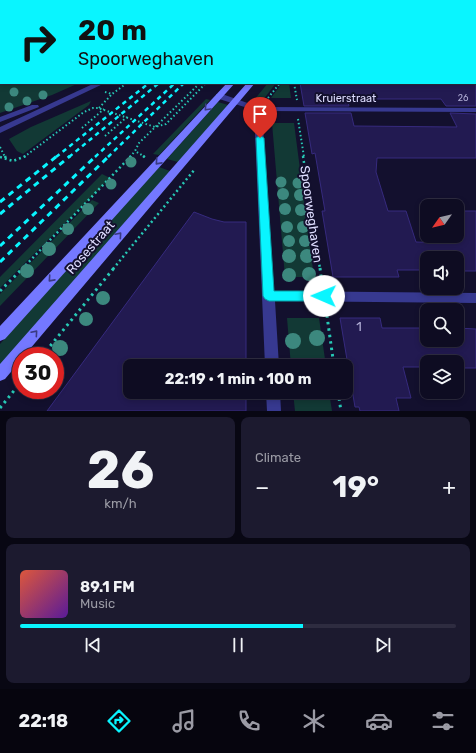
<!DOCTYPE html>
<html lang="en">
<head>
<meta charset="utf-8">
<style>
	body { margin:0; font-family:Rubik,sans-serif; background:#1c1a2f; color:#f1f3f6; height:100vh; display:flex; flex-direction:column; font-size:15px; white-space:nowrap }
	* { box-sizing:border-box; margin:0 }
	p { font-size:13px; color:#9b9ba5 }
	.icon { flex:none; width:22px; height:22px; fill:none; stroke:currentColor; stroke-width:2; stroke-linecap:round; stroke-linejoin:round }
	.map { position:relative; height:411px; overflow:hidden }
	.panel { display:flex; flex-direction:column; gap:6px; padding:6px; background:#080713; flex:1 }
	.panel>* { flex:none }
	.banner { position:absolute; left:0px; top:0px; width:476px; height:84px; box-shadow:0 2px 6px #0003,0 0 0 1px #2e2c40; background:#09f5ff; color:#111; overflow:hidden }
	.needle { width:26px; rotate:236deg }
	.controls { position:absolute; left:420px; top:199px; display:grid; gap:8px }
	.controls a { display:grid; place-items:center; width:44px; height:44px; border-radius:8px; background:#0e0c22; box-shadow:0 2px 6px #0003,0 0 0 1px #2e2c40; font-size:20px }
	.speed { position:absolute; left:12px; top:347px; display:flex; gap:8px; font-size:20px; font-weight:700; text-align:center }
	.speed>* { display:grid; place-content:center; width:52px; height:52px; border-radius:50%; background:#0e0c22; box-shadow:0 2px 6px #0003,0 0 0 1px #2e2c40; line-height:1 }
	.speed .limit { border:6px solid #d22; background:#fff; color:#111 }
	.pin { position:absolute; display:grid; place-items:center; width:34px; height:34px; color:#fff; margin:-41px -17px; border-radius:50% 50% 50% 0; rotate:-45deg; box-shadow:0 0 4px #0007 }
	.pin .icon { rotate:45deg }
	.me { position:absolute; width:44px; margin:-22px; rotate:271deg; stroke-linejoin:round; filter:drop-shadow(0 0 3px #0008) }
	.turn { display:flex; align-items:center; gap:14px; height:84px; padding:0 12px; font-size:18px }
	.turn .icon { width:52px; height:52px; stroke-width:2.5 }
	.turn b { display:block; font-size:28px; line-height:34px }
	.big { font-size:30px; font-weight:700; line-height:1.1 }
	.panel .tile { flex:1; display:flex; flex-direction:column; justify-content:center; gap:6px; min-width:0; padding:0 14px; border-radius:8px; background:#1c1a2f }
	.panel .dial { align-items:center; gap:0 }
	.dial b { font-size:52px; line-height:1 }
	.song { display:flex; align-items:center; gap:12px }
	.cover { width:48px; height:48px; border-radius:6px; background:linear-gradient(135deg,hsl(10 70% 55%),hsl(270 70% 35%)) }
	.played { height:4px; border-radius:2px; background:linear-gradient(90deg,#09f5ff 65%,#2e2c40 65%) }
	.keys { display:flex; justify-content:space-around; direction:ltr }
	.heat { display:flex; justify-content:space-between; align-items:center; font-size:22px; direction:ltr }
	.panel .tiles { flex:1; display:grid; gap:6px; grid-template-columns:1fr 1fr }
	.tile:last-child { grid-column:span 2 }
	.trip { position:absolute; left:123px; top:359px; width:230px; height:40px; border-radius:8px; background:#0e0c22; box-shadow:0 2px 6px #0003,0 0 0 1px #2e2c40; font-weight:700; line-height:40px; text-align:center }
	.tab-bar { display:flex; height:64px; justify-content:space-around; align-items:center; background:#06050e; color:#9b9ba5 }
	.tab-bar .icon { width:28px; height:28px }
	.tab-bar .selected { color:#09f5ff }
	.tab-bar b { font-size:18px; color:#f1f3f6 }
	.map>svg:first-child { display:block }
	.green { fill:#123935 }
	.building { fill:#221a51; stroke:#362a7e }
	.lines { fill:none; stroke-linecap:round; stroke-linejoin:round }
	.path-far3 { stroke:#27c9b5; stroke-width:1.5; stroke-dasharray:1 2; stroke-linecap:butt }
	.path-far2 { stroke:#27c9b5; stroke-width:2; stroke-dasharray:1.5 2.5; stroke-linecap:butt }
	.path-far1 { stroke:#27c9b5; stroke-width:2.5; stroke-dasharray:2 3; stroke-linecap:butt }
	.path { stroke:#27c9b5; stroke-width:3; stroke-dasharray:2.5 4; stroke-linecap:butt }
	.minor { fill:#373990; fill-rule:evenodd }
	.secondary { fill:#7478ff; fill-rule:evenodd }
	.tram { stroke:#09f5ff; stroke-width:1 }
	.rail-far1 { stroke:#09f5ff; stroke-width:2.5; stroke-dasharray:4.5 4; stroke-linecap:butt }
	.rail { stroke:#09f5ff; stroke-width:3; stroke-dasharray:6 5; stroke-linecap:butt }
	.tree { fill:#3c887e }
	.oneway { stroke:#3a3a82 }
	.route { fill:#09f5ff; stroke:#069fa6 }
	.labels { text-anchor:middle; stroke-width:4; stroke-linejoin:round; paint-order:stroke }
	.far-number-label { font-size:9px; fill:#afacd4 }
	.far-street-label { font-size:11px; fill:#deddff; stroke:#13102e }
	.street-label { font-size:13px; fill:#deddff; stroke:#13102e }
	.near-number-label { font-size:13px; fill:#afacd4 }
</style>
</head>
<body>
<div class="map">
<svg width="476" height="411" viewBox="0 0 476 411">
	<rect width="100%" height="100%" fill="#13102e"/>
	<path class="green" d="M0 15 1 83H79L52 95 0 113Z
		M268 83H276L260 104 256 103 254 100Z
		M282 83H289L291 98H271Z
		M206 99 210 100 159 155 153 154Z
		M91 101 89 105 23 154 17 151 9 139 31 127Z
		M218 102 228 105 178 162 167 159Z
		M272 123H294L314 277H285Z
		M159 167 170 171 0 367V344Z
		M102 174 110 178 0 288V277Z
		M92 200 99 203 0 306V294Z
		M287 318H319L326 366H291Z
		M293 392H329L332 411H295Z"/>
	<path class="building" d="M300 83H476V106H446L441 99H347L349 106H304Z
		M305 113H351L354 126 457 127 450 113 476 114V158H377L376 172 388 211H406L416 242 445 243 443 236H457V211H476V271H457V258H427V270H397L399 277H333L322 211H325L315 153 312 154Z
		M194 212 212 219 224 222H246V366H130V392H246V411H47Z
		M340 318H380L382 328H427V340H457V328L476 329V368H457V362H427V367H403L411 398H396L399 411H360L359 407H355Z"/>
	<g class="lines">
		<path class="path-far3" d="M112 1 114 0
			M344 1H371
			M392 1 442 0
			M475 50 476 52"/>
		<path class="path-far2" d="M294 83 297 100
			M105 92 112 94 127 83
			M268 98 280 83
			M99 108 112 94
			M298 119 304 157
			M82 128 104 109
			M105 136 127 117
			M0 147 5 157
			M24 157 84 112 93 108H98L155 127 166 124 206 83
			M130 157 135 151
			M145 157 135 151 139 143 200 83"/>
		<path class="path-far1" d="M5 156 6 159
			M143 156 146 158
			M303 156 320 269
			M0 157 13 161 26 156
			M22 269 131 156
			M113 269 195 169"/>
		<path class="path" d="M320 268 322 284
			M0 291 23 268
			M326 309 334 366
			M42 356 114 268
			M338 392 341 411
			M0 408 21 382"/>
		<path class="minor" d="M207 0H213L206 1Z
			M95 83H105L0 133V127Z
			M216 94H222L259 107 476 108V112L262 111 274 291 476 293V303L275 301 279 366H265L254 110 216 98Z
			M32 105H38L39 107 0 122V117Z
			M266 392H280L281 411H267Z"/>
		<path class="secondary" d="M378 0H384V1H378Z
			M456 0H462V1H456Z
			M475 5H476V9H475Z
			M475 23H476V29H475Z
			M227 83H235L5 339 0 341V326Z
			M247 83H255L24 356H21V360L5 379 0 381V364Z"/>
		<path class="tram" d="M475 3 476 5"/>
		<path class="rail-far1" d="M56 157 149 83
			M69 157 159 83
			M95 157 175 83
			M108 157 184 83"/>
		<path class="rail" d="M0 202 57 156
			M0 214 70 156
			M0 246 96 156
			M0 262 109 156"/>
	</g>
	<g class="tree">
		<circle cx="14" cy="92" r="4.5"/>
		<circle cx="43" cy="95" r="4.5"/>
		<circle cx="27" cy="101" r="4.5"/>
		<circle cx="9" cy="107" r="4.5"/>
		<circle cx="131" cy="162" r="5.5"/>
		<circle cx="281" cy="182" r="5.5"/>
		<circle cx="298" cy="183" r="5.5"/>
		<circle cx="111" cy="184" r="5.5"/>
		<circle cx="283" cy="194" r="6"/>
		<circle cx="300" cy="195" r="6"/>
		<circle cx="88" cy="209" r="6"/>
		<circle cx="285" cy="209" r="6"/>
		<circle cx="301" cy="210" r="6"/>
		<circle cx="287" cy="227" r="6"/>
		<circle cx="303" cy="227" r="6"/>
		<circle cx="68" cy="229" r="6"/>
		<circle cx="289" cy="241" r="6"/>
		<circle cx="305" cy="241" r="6"/>
		<circle cx="49" cy="249" r="7"/>
		<circle cx="289" cy="256" r="7"/>
		<circle cx="307" cy="256" r="7"/>
		<circle cx="27" cy="271" r="7"/>
		<circle cx="309" cy="274" r="7"/>
		<circle cx="289" cy="275" r="7"/>
		<circle cx="103" cy="298" r="7"/>
		<circle cx="86" cy="319" r="7"/>
		<circle cx="317" cy="338" r="8"/>
		<circle cx="293" cy="341" r="8"/>
		<circle cx="60" cy="348" r="8"/>
	</g>
	<defs><path id="oneway-chevron" d="M-2-3.5L2.5 0L-2 3.5" fill="none" stroke-width="1.6" stroke-linecap="round" stroke-linejoin="round"/></defs>
	<g class="oneway">
		<use href="#oneway-chevron" transform="translate(207 108) rotate(133)"/>
		<use href="#oneway-chevron" transform="translate(158 162) rotate(132)"/>
		<use href="#oneway-chevron" transform="translate(119 235) rotate(-49)"/>
		<use href="#oneway-chevron" transform="translate(51 279) rotate(132)"/>
		<use href="#oneway-chevron" transform="translate(35 333) rotate(-49)"/>
	</g>
	<path class="route" d="M260 135 264 138 274 291H324L328 293 329 296 328 300 324 301H269L265 299 263 296 256 138Z"/>
	<g class="labels">
		<g class="far-number-label">
			<text x="463" y="101">26</text>
		</g>
		<g class="far-street-label">
			<text x="346" y="102">Kruierstraat</text>
		</g>
		<g class="street-label">
			<text transform="translate(312 214) rotate(82)" y="5">Spoorweghaven</text>
			<text transform="translate(90 247) rotate(-49)" y="5">Rosestraat</text>
		</g>
		<g class="near-number-label">
			<text x="359" y="331">1</text>
		</g>
	</g>
</svg>
<div class="controls">
<a><svg class="needle" viewBox="-14 -14 28 28"><path d="M0-13l5 13h-10z" fill="#e53935"/><path d="M0 13l5-13h-10z" fill="#9b9ba5"/></svg></a>
<a><svg class="icon" aria-label="sound" viewBox="0 0 24 24"><path d="M4 9h4l5-4v14l-5-4H4zM17 9q2 3 0 6"/></svg></a>
<a><svg class="icon" aria-label="search" viewBox="0 0 24 24"><circle cx="10" cy="10" r="6"/><path d="M15 15l6 6"/></svg></a>
<a><svg class="icon" aria-label="layers" viewBox="0 0 24 24"><path d="M12 4l9 5-9 5-9-5zM3 14l9 5 9-5"/></svg></a>
</div>
<div class="speed"><div class="limit">30</div></div>
<div class="pin" style="left:260px;top:138px;background:#d93025"><svg class="icon" aria-label="arrive" viewBox="0 0 24 24"><path d="M6 21V4h12l-3 4 3 4H6"/></svg></div>
<svg class="me" style="left:324px;top:296px" viewBox="-20 -20 40 40"><circle r="19" fill="#fff"/><path d="M0-13L10 11 0 6-10 11z" fill="#09f5ff"/></svg>
<div class="trip">22:19 · 1 min · 100 m</div>
<div class="banner">
<div class="turn"><svg class="icon" aria-label="right" viewBox="0 0 24 24"><path d="M7 20v-9h11M14 6l5 5-5 5"/></svg><div><b>20 m</b>Spoorweghaven</div></div>
</div>
</div>
<section class="panel">
<div class="tiles">
<div class="tile dial"><b>26</b><p>km/h</p></div>
<div class="tile"><p>Climate</p>
<div class="heat"><a>−</a><b class="big">19°</b><a>+</a></div>
</div>
<div class="tile">
<div class="song"><i class="cover"></i><div><b>89.1 FM</b><p>Music</p></div></div>
<div class="played"></div>
<div class="keys"><svg class="icon" aria-label="previous" viewBox="0 0 24 24"><path d="M18 5L8 12l10 7zM5 5v14"/></svg><svg class="icon" aria-label="pause" viewBox="0 0 24 24"><path d="M8 5v14M16 5v14"/></svg><svg class="icon" aria-label="next" viewBox="0 0 24 24"><path d="M6 5l10 7-10 7zM19 5v14"/></svg></div>
</div>
</div>
</section>
<nav class="tab-bar">
<b>22:18</b>
<svg class="icon selected" aria-label="directions" viewBox="0 0 24 24"><path d="M12 3l9 9-9 9-9-9zM9 14v-3h6M13 9l2 2-2 2"/></svg>
<svg class="icon" aria-label="music" viewBox="0 0 24 24"><path d="M9 18V5l10-2v13"/><circle cx="6" cy="18" r="3"/><circle cx="16" cy="16" r="3"/></svg>
<svg class="icon" aria-label="phone" viewBox="0 0 24 24"><path d="M5 4h4l2 5-3 2q2 4 5 5l2-3 5 2v4C11 20 4 13 5 4z"/></svg>
<svg class="icon" aria-label="climate" viewBox="0 0 24 24"><path d="M12 3v18M4 7l16 10M4 17L20 7"/></svg>
<svg class="icon" aria-label="car" viewBox="0 0 24 24"><path d="M5 17H2v-5l4-1 3-4h7l3 4 3 1v5h-3M9 17h6M6 11h13"/><circle cx="7" cy="17" r="2"/><circle cx="17" cy="17" r="2"/></svg>
<svg class="icon" aria-label="filters" viewBox="0 0 24 24"><path d="M4 7h16M4 17h16"/><circle cx="9" cy="7" r="2"/><circle cx="15" cy="17" r="2"/></svg>
</nav>
</body>
</html>
